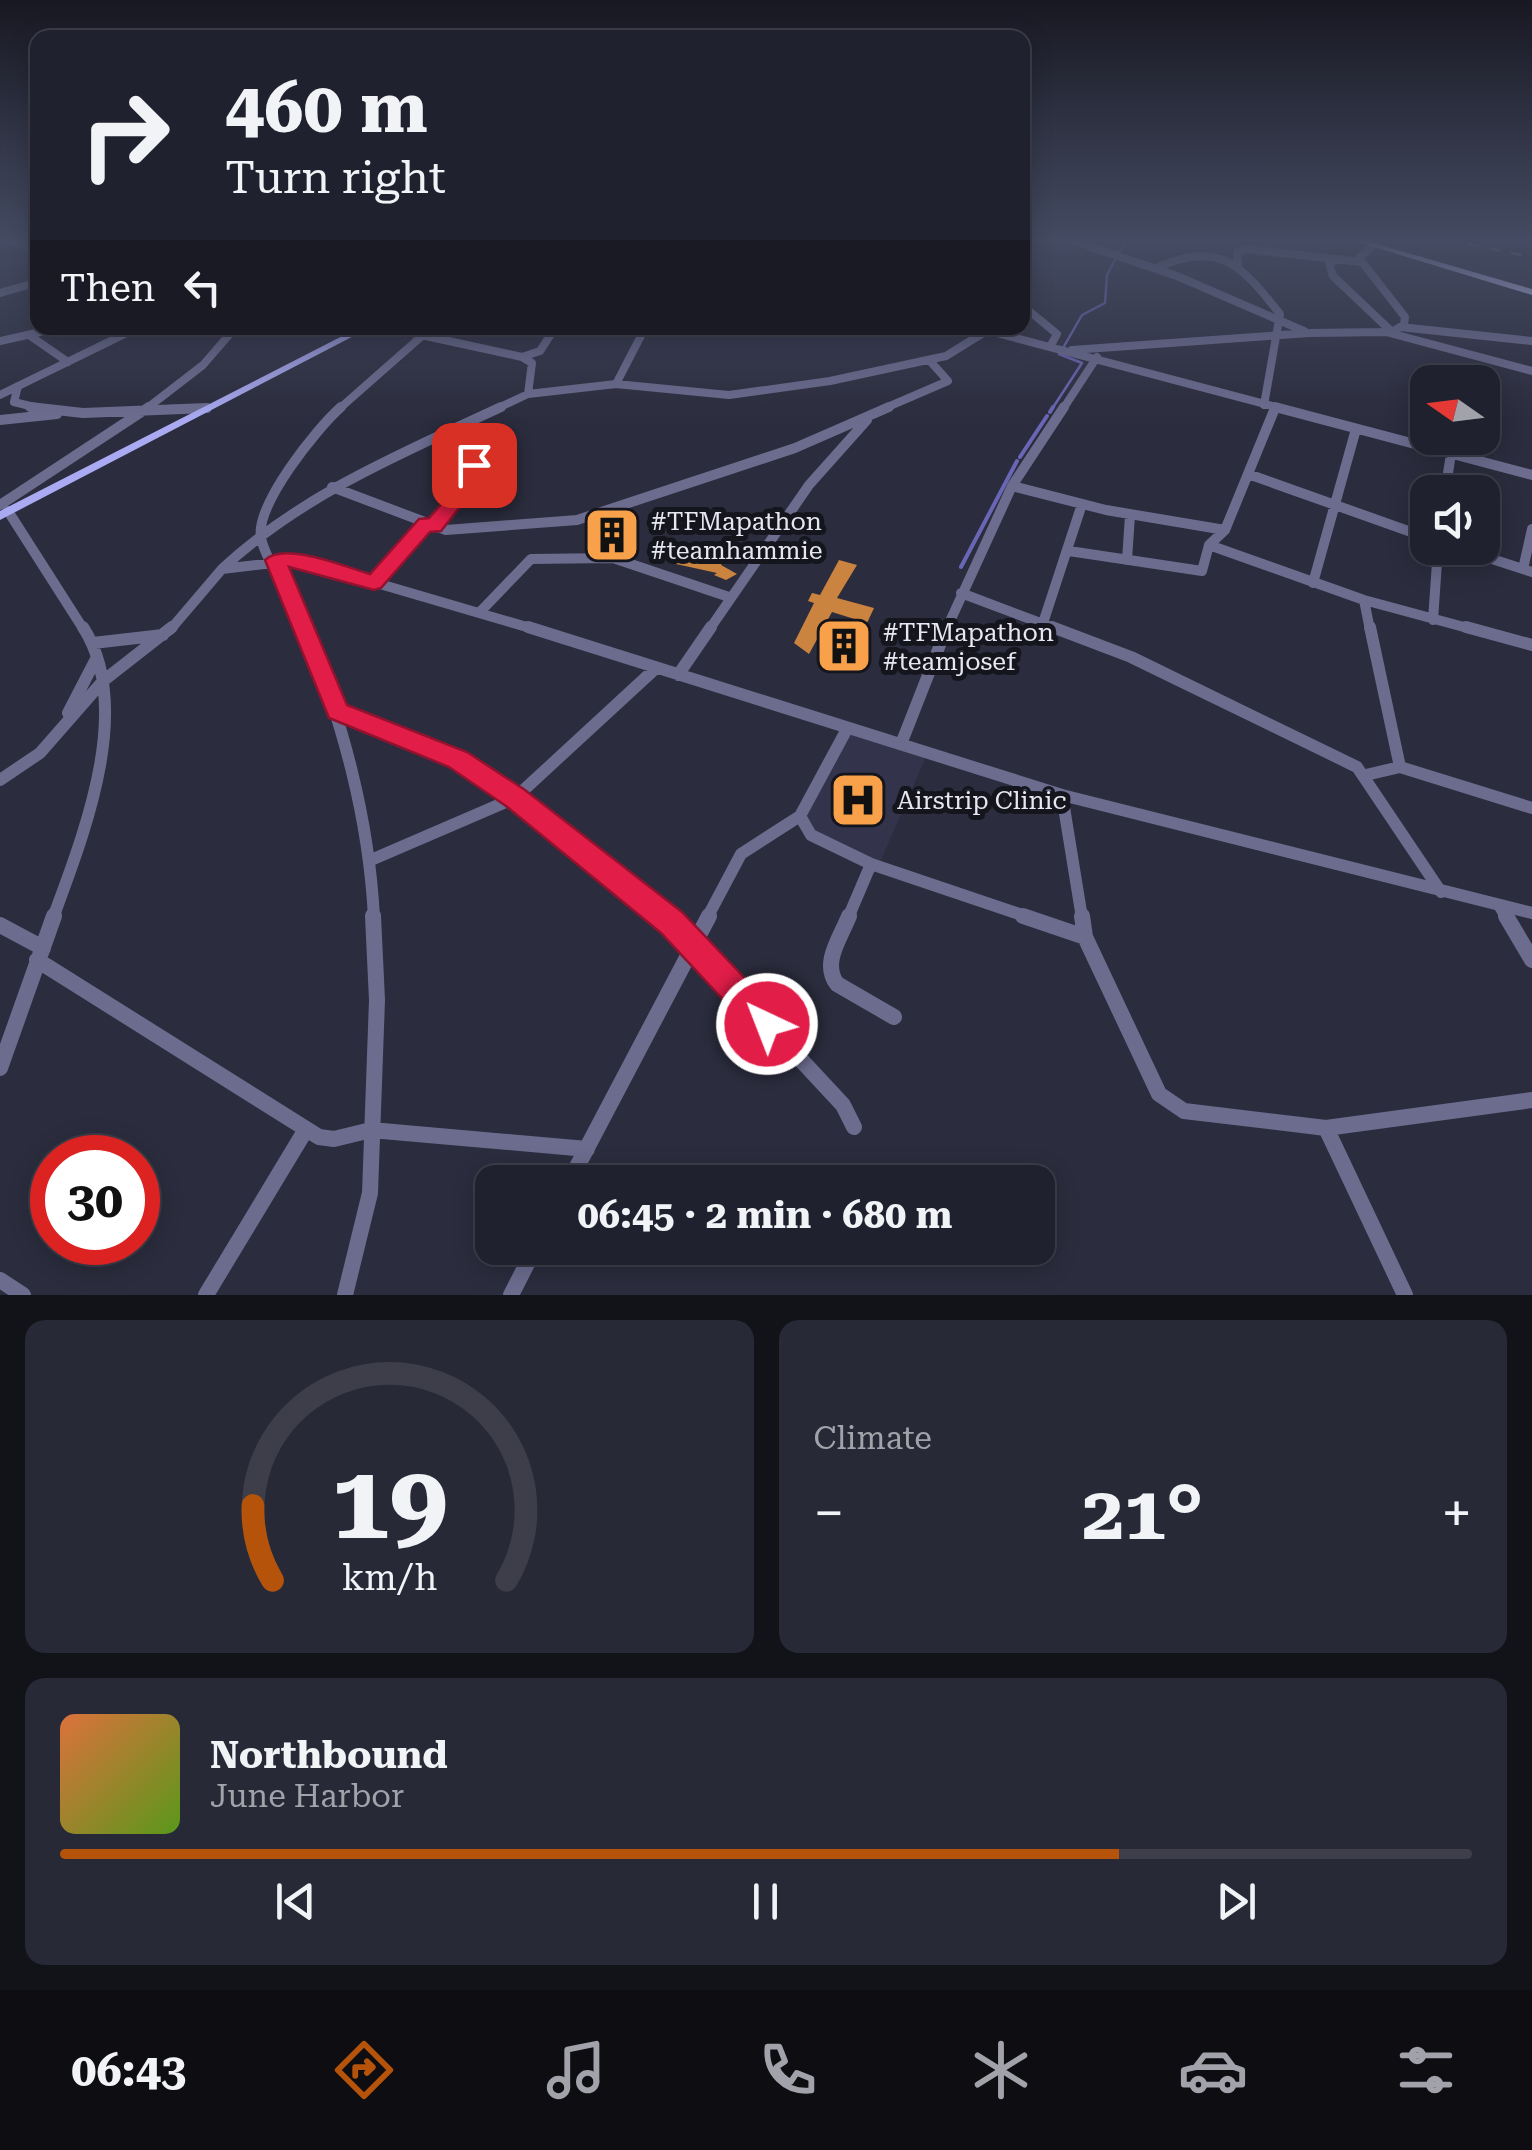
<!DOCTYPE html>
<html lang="en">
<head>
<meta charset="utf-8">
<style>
	body { margin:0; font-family:"Roboto Serif",serif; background:#282936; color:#f1f3f6; height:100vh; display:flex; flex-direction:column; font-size:38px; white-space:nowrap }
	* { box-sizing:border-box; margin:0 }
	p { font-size:32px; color:#a2a3aa }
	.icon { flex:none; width:55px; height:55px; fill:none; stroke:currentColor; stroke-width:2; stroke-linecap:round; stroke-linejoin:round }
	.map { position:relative; height:1295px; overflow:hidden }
	.details { display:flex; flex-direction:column; gap:25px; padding:25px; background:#121219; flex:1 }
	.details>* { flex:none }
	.guide { position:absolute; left:30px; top:30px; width:1000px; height:305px; border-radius:20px; box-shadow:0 5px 25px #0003,0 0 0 2px #3d3e4a; background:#20212e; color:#f1f3f6; overflow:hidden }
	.needle { width:65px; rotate:284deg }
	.buttons { position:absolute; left:1410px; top:365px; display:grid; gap:20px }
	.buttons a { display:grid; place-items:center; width:90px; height:90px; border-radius:20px; background:#20212e; box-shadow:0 5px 25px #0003,0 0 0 2px #3d3e4a; font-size:50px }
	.speed { position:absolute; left:30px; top:1135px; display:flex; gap:20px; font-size:50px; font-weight:700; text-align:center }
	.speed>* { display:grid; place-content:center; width:130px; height:130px; border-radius:50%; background:#20212e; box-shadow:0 5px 25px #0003,0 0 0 2px #3d3e4a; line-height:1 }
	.speed .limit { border:15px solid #d22; background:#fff; color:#111 }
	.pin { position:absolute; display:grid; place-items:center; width:85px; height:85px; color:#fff; margin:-42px; border-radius:20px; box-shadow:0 5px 15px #0006 }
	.me { position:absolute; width:110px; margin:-55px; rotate:317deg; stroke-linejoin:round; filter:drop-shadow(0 0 8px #0008) }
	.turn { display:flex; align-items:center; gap:35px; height:210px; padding:0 30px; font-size:45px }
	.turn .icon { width:130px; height:130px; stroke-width:2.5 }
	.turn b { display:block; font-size:70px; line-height:85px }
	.then { display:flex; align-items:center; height:95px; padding:0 30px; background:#0003; gap:20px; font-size:38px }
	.big { font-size:75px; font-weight:700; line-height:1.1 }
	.details .card { flex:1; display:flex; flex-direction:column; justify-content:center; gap:15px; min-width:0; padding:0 35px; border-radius:20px; background:#282936 }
	.details .dial { align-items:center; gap:0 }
	.dial svg { height:260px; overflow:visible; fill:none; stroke:#3d3e4a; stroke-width:7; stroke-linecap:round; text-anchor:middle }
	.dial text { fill:#f1f3f6; stroke:none }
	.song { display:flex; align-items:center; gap:30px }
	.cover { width:120px; height:120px; border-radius:15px; background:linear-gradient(135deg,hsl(20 70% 55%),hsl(90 70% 35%)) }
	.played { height:10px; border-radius:5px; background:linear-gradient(90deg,#b45309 75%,#3d3e4a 75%) }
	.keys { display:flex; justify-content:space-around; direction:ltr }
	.heat { display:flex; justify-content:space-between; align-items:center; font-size:55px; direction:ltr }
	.details .tiles { flex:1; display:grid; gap:25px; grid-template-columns:1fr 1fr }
	.card:last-child { grid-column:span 2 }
	.trip { position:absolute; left:475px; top:1165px; width:580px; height:100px; border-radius:20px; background:#20212e; box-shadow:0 5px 25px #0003,0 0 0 2px #3d3e4a; font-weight:700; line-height:100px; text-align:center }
	.dock { display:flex; height:160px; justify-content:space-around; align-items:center; background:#0d0d12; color:#a2a3aa }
	.dock .icon { width:70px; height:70px }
	.dock .on { color:#b45309 }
	.dock b { font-size:45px; color:#f1f3f6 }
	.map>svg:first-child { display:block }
	.built { fill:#33334b }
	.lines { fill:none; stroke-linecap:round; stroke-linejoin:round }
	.stream-far1 { stroke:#6966b5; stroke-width:2.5 }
	.stream { stroke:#6966b5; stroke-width:4 }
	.building { fill:#cb843f }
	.minor-far3 { stroke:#6c6c8f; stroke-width:8 }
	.minor-far2 { stroke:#6c6c8f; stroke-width:10 }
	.minor-far1 { stroke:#6c6c8f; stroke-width:12 }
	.minor { stroke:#6c6c8f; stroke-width:16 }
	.major { fill:#a9aaf2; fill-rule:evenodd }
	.highway { fill:#c5c7fb; fill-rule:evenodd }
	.rail { stroke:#888998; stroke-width:2.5; stroke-dasharray:11 11; stroke-linecap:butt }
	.route { fill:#e11d48; stroke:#92132f; stroke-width:2.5 }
	.labels { text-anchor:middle; stroke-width:10; stroke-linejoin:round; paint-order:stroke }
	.poi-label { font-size:25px; fill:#e6e7f3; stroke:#15151d; text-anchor:start }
</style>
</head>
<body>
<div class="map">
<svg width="1532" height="1295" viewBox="0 0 1532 1295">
	<rect width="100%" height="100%" fill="#2b2c3d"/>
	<path class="built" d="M847 729 928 752 878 867 811 835 800 816Z"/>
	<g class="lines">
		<path class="stream-far1" d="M1119 253 1128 240
			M1063 348 1082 315 1105 303 1107 275 1116 258
			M1052 409 1082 363 1059 354"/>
		<path class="stream" d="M1050 412 1053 407
			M1020 457 1047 416
			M961 567 1017 461"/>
	</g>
	<path class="building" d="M682 555 723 561 721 565 737 574 726 580 714 575 717 573 676 564Z
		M839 560 857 565 837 598 874 608 847 666 824 659 839 633 864 622 832 612 809 654 794 643 814 603 808 601 812 593 820 595Z"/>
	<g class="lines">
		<path class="minor-far3" d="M1071 240 1177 276 1304 331
			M8 241 38 247
			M1374 245 1359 258 1405 317 1404 325 1395 330
			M1340 259 1329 263 1333 276 1391 331
			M1238 263 1237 252 1247 249 1361 262
			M1156 268C1221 240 1240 264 1280 314L1264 405
			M0 293 38 282
			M1022 305 1057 334 1050 347
			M1400 327 1532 341
			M389 328 522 357 540 351 555 328
			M811 328 816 330
			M978 328 1284 409
			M29 335 68 362
			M0 341 58 328
			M1072 350 1309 333 1386 332 1532 371
			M522 357 532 363 528 394
			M616 384 645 328
			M18 386 14 402 42 409
			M0 395 137 328
			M146 409 203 365 235 328
			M166 409 207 408
			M339 409 431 328
			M496 409 528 394 616 384 729 395 830 381 946 356 988 330
			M883 409 948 381 930 361
			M1063 409 1097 357"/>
		<path class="minor-far2" d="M30 407 83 413 207 408
			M1275 407 1532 475
			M0 420 57 414
			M1248 474 1428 538
			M1012 486 1106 510 1225 530
			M332 487 446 530 577 520 795 448 889 407
			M1445 492 1451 454
			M0 505 149 407
			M8 511 84 630
			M433 526C468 487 483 480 455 429
			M1209 545 1364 600 1475 630
			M1458 548 1532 572
			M1069 551 1202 571 1209 545 1225 530 1275 408
			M1127 560 1130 515
			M223 568C303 494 403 453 501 407
			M1523 569 1532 529
			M374 582 426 524
			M1313 583 1356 429
			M961 593 1059 630
			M1364 600 1370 630
			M480 612 531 559 613 558 729 597
			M1433 620 1438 548
			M1043 623 1082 504
			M170 630 222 569 298 560 537 630
			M306 630C296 604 266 562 261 538 255 505 317 428 341 407
			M709 630 809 485 867 420
			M946 630 1012 486 1064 407"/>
		<path class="minor-far1" d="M305 627C342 721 369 817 374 918
			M528 627 1062 795 1532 913
			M1052 627 1131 657 1357 767 1441 892
			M1370 627 1400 767
			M1466 627 1532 645
			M93 643 163 635
			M678 675 711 627
			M338 711 458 759 515 798 665 918
			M68 713 97 657
			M901 744 947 627
			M1366 775 1400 767 1532 808
			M0 780 40 753 103 681 172 627
			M1062 795 1082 918
			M800 816 811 835 871 864 1031 918
			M371 860 515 798 656 668
			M1499 905 1507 918
			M53 918C83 836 135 708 83 627
			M707 918 741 854 800 816 847 729
			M848 918 871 864"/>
		<path class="minor" d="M662 916 682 932 843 1105 854 1127
			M849 916C841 937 821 963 837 984L894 1017
			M1023 916 1085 937
			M1082 916 1085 937 1159 1094 1184 1111 1326 1128 1532 1100
			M1506 916 1532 960
			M0 925 43 948
			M37 960 319 1137 334 1139 371 1130 587 1149
			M0 1068 54 916
			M1326 1128 1405 1295
			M569 1182 709 916
			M0 1280 23 1295
			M206 1295 305 1131
			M345 1295 370 1193 377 1000 373 916
			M511 1295 535 1248"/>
		<path class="major" d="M358 328H369L0 520V511Z"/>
		<path class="highway" d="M1351 240H1363L1532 289V295Z"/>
		<path class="rail" d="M1446 240 1532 257"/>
	</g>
	<linearGradient id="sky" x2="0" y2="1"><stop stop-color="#181822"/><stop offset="0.57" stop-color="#444b62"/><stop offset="1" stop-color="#444b62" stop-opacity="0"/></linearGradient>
	<rect width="1532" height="421" fill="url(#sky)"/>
	<path class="route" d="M474 459 484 465 478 484 441 531 430 532 381 588 374 590 289 567 347 705 467 752 525 790 682 912 778 1013 783 1024 778 1035 767 1040 756 1035 661 933 506 806 449 767 329 718 265 560C284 541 346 567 370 574L419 519 429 518 460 483 468 461Z"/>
	<defs>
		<g id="building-square" transform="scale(2.875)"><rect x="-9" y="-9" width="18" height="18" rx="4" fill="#f8a14a" stroke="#15151d"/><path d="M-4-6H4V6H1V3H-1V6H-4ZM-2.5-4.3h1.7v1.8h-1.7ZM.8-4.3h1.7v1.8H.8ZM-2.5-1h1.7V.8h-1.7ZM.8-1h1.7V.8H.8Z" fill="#111"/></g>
		<g id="hospital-square" transform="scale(2.875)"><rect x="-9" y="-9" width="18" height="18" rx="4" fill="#f8a14a" stroke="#15151d"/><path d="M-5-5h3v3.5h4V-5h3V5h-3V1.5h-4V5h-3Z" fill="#111"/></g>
	</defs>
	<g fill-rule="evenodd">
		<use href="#building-square" x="612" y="535"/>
		<use href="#building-square" x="844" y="646"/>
		<use href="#hospital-square" x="858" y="800"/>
	</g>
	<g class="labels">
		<g class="poi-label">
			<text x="651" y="530">#TFMapathon<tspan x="651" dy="29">#teamhammie</tspan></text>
			<text x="883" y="641">#TFMapathon<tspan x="883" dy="29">#teamjosef</tspan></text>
			<text x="897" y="809">Airstrip Clinic</text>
		</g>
	</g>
</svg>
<div class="buttons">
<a><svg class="needle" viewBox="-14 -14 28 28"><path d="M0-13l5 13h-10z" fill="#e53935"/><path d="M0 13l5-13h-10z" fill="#a2a3aa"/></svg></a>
<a><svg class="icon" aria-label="sound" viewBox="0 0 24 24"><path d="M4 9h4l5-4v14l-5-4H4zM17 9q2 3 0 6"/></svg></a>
</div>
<div class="speed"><div class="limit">30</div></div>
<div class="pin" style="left:474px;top:465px;background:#d93025"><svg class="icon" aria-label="arrive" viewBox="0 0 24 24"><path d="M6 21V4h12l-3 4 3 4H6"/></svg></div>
<svg class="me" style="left:767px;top:1024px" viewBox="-20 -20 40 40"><circle r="17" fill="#e11d48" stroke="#fff" stroke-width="3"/><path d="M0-11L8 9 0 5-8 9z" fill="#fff"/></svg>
<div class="trip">06:45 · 2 min · 680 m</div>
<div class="guide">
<div class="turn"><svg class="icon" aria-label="right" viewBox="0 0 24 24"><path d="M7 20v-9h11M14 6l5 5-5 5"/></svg><div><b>460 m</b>Turn right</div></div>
<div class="then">Then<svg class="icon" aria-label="left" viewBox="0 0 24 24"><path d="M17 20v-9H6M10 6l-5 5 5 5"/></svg></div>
</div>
</div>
<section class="details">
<div class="tiles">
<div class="card dial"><svg viewBox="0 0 100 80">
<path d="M14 69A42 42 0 1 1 86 69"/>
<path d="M14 69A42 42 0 0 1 8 46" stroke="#b45309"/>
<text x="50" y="56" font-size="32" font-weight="700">19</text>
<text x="50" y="72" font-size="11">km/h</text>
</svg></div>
<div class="card"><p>Climate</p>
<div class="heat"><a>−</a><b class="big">21°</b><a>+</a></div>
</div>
<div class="card">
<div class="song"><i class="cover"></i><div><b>Northbound</b><p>June Harbor</p></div></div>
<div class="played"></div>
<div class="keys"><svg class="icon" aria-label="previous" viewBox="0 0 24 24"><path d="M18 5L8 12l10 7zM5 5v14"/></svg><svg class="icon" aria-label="pause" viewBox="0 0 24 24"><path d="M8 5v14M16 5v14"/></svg><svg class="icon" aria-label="next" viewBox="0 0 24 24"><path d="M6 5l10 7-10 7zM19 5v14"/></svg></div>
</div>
</div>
</section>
<nav class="dock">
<b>06:43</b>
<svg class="icon on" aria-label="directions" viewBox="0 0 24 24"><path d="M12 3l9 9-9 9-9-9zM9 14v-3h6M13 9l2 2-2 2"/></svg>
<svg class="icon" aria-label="music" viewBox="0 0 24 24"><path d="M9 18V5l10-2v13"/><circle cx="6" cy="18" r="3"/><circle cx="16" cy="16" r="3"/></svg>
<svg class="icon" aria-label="phone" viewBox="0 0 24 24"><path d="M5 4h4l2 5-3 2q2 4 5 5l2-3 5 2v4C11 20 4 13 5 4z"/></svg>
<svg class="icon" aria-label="climate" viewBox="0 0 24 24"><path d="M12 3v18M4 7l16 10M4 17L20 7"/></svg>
<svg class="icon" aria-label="car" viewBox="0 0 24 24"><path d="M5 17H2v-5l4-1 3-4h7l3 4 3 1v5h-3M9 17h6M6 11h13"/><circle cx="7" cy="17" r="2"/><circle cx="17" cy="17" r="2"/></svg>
<svg class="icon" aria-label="filters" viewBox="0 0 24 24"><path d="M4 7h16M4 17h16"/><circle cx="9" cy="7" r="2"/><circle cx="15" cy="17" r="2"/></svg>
</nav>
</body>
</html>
